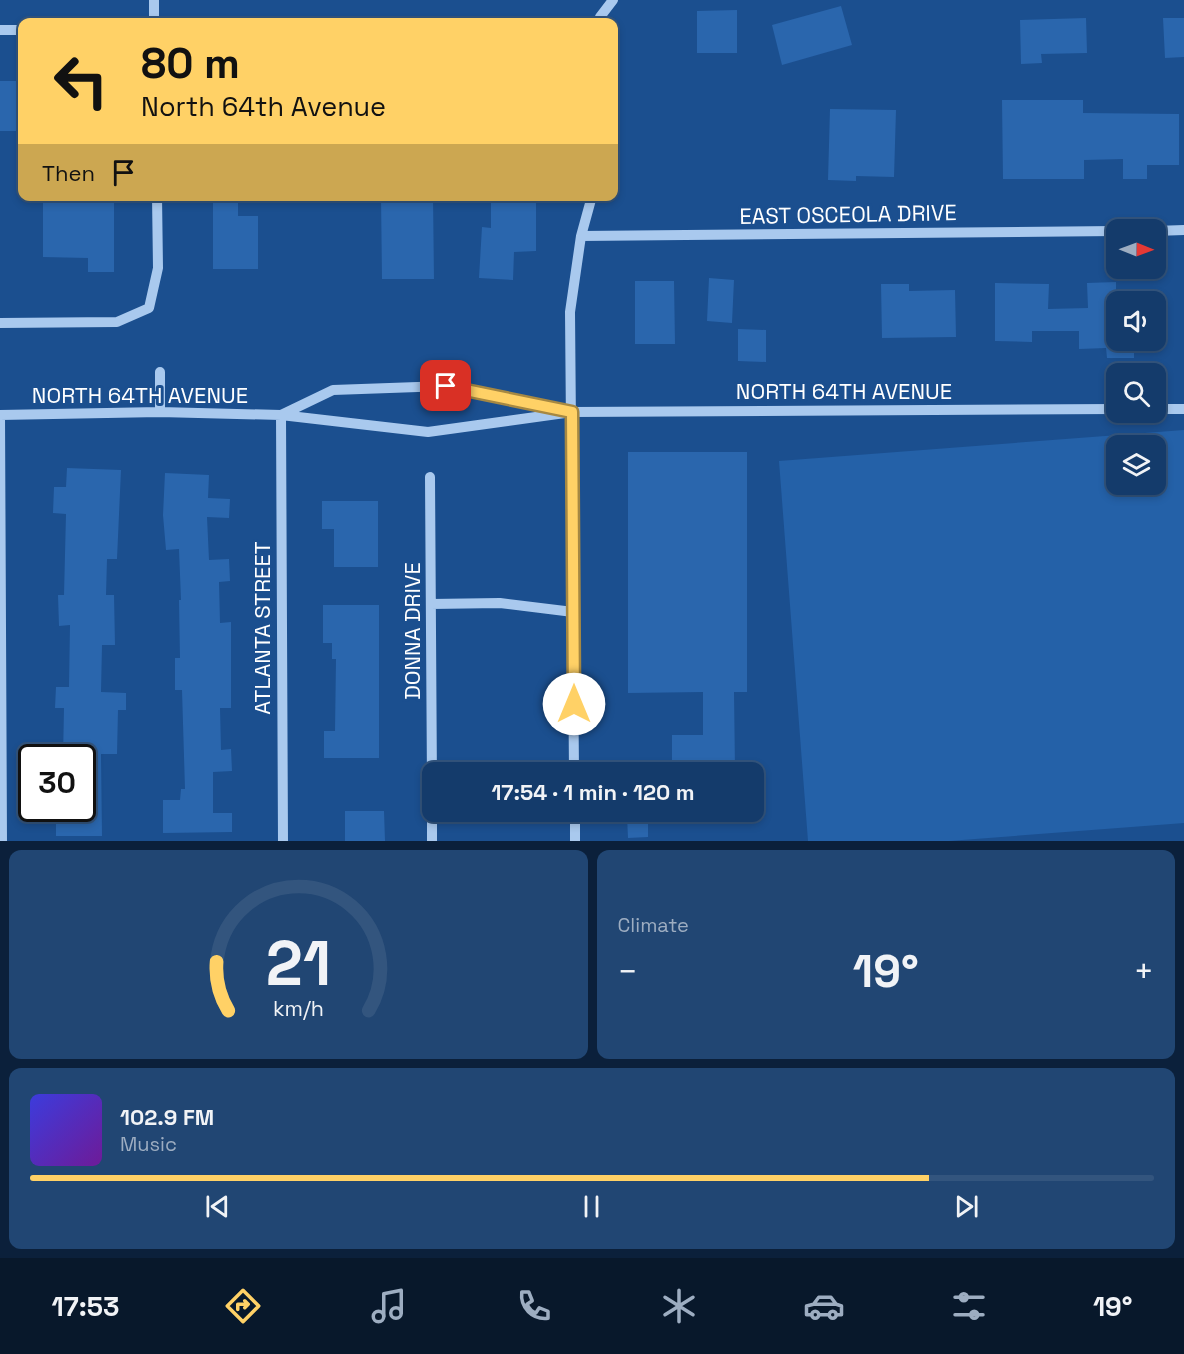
<!DOCTYPE html>
<html lang="en">
<head>
<meta charset="utf-8">
<style>
	body { margin:0; font-family:"Space Grotesk",sans-serif; background:#214673; color:#f1f3f6; height:100vh; display:flex; flex-direction:column; font-size:22px; white-space:nowrap }
	* { box-sizing:border-box; margin:0 }
	p { font-size:20px; color:#9dadc1 }
	.icon { flex:none; width:33px; height:33px; fill:none; stroke:currentColor; stroke-width:2; stroke-linecap:round; stroke-linejoin:round }
	.map { position:relative; height:841px; overflow:hidden }
	.drawer { display:flex; flex-direction:column; gap:9px; padding:9px; background:#0b203b; flex:1 }
	.drawer>* { flex:none }
	.guide { position:absolute; left:18px; top:18px; width:600px; height:183px; border-radius:12px; box-shadow:0 3px 9px #0003,0 0 0 2px #33557e; background:#ffd166; color:#111; overflow:hidden }
	.needle { width:39px; rotate:91deg }
	.tools { position:absolute; left:1106px; top:219px; display:grid; gap:12px }
	.tools a { display:grid; place-items:center; width:60px; height:60px; border-radius:12px; background:#143b6b; box-shadow:0 3px 9px #0003,0 0 0 2px #33557e; font-size:30px }
	.speed { position:absolute; left:18px; top:744px; display:flex; gap:12px; font-size:30px; font-weight:700; text-align:center }
	.speed>* { display:grid; place-content:center; width:78px; height:78px; border-radius:50%; background:#143b6b; box-shadow:0 3px 9px #0003,0 0 0 2px #33557e; line-height:1 }
	.speed .limit { border:3px solid #111; border-radius:9px; background:#fff; color:#111 }
	.pin { position:absolute; display:grid; place-items:center; width:51px; height:51px; color:#fff; margin:-26px; border-radius:12px; box-shadow:0 3px 9px #0006 }
	.me { position:absolute; width:66px; margin:-33px; rotate:0deg; stroke-linejoin:round; filter:drop-shadow(0 0 4px #0008) }
	.turn { display:flex; align-items:center; gap:21px; height:126px; padding:0 24px; font-size:27px }
	.turn .icon { width:78px; height:78px; stroke-width:2.5 }
	.turn b { display:block; font-size:42px; line-height:51px }
	.then { display:flex; align-items:center; height:57px; padding:0 24px; background:#0003; gap:12px; font-size:22px }
	.big { font-size:45px; font-weight:700; line-height:1.1 }
	.drawer .widget { flex:1; display:flex; flex-direction:column; justify-content:center; gap:9px; min-width:0; padding:0 21px; border-radius:12px; background:#214673 }
	.drawer .dial { align-items:center; gap:0 }
	.dial svg { height:156px; overflow:visible; fill:none; stroke:#33557e; stroke-width:7; stroke-linecap:round; text-anchor:middle }
	.dial text { fill:#f1f3f6; stroke:none }
	.song { display:flex; align-items:center; gap:18px }
	.cover { width:72px; height:72px; border-radius:9px; background:linear-gradient(135deg,hsl(240 70% 55%),hsl(280 70% 35%)) }
	.played { height:6px; border-radius:3px; background:linear-gradient(90deg,#ffd166 80%,#33557e 80%) }
	.keys { display:flex; justify-content:space-around; direction:ltr }
	.heat { display:flex; justify-content:space-between; align-items:center; font-size:33px; direction:ltr }
	.drawer .tiles { flex:1; display:grid; gap:9px; grid-template-columns:1fr 1fr }
	.widget:last-child { grid-column:span 2 }
	.trip { position:absolute; left:422px; top:762px; width:342px; height:60px; border-radius:12px; background:#143b6b; box-shadow:0 3px 9px #0003,0 0 0 2px #33557e; font-weight:700; line-height:60px; text-align:center }
	.dock { display:flex; height:96px; justify-content:space-around; align-items:center; background:#08182b; color:#9dadc1 }
	.dock .icon { width:42px; height:42px }
	.dock .active { color:#ffd166 }
	.dock b { font-size:27px; color:#f1f3f6 }
	.map>svg:first-child { display:block }
	.green { fill:#2461a8; fill-rule:evenodd }
	.building { fill:#2a66ad }
	.lines { fill:none; stroke-linecap:round; stroke-linejoin:round }
	.minor { stroke:#a9c9ee; stroke-width:10 }
	.route-casing { stroke:#a68842; stroke-width:15 }
	.route { stroke:#ffd166; stroke-width:10 }
	.labels { text-anchor:middle; stroke-width:6; stroke-linejoin:round; paint-order:stroke }
	.street-label { font-size:22px; fill:#fff; stroke:#1b4f8f }
</style>
</head>
<body>
<div class="map">
<svg width="1184" height="841" viewBox="0 0 1184 841">
	<rect width="100%" height="100%" fill="#1b4f8f"/>
	<path class="green" d="M1184 430V823L949 841H808L779 461ZM1116 446H1155V484H1116Z"/>
	<path class="building" d="M841 6 852 45 782 65 772 25Z
		M737 10V53H697V11Z
		M1086 18 1087 53 1041 54 1042 63 1021 64 1020 20Z
		M1163 18H1184V57L1165 58Z
		M0 81H22V131H0Z
		M1002 100H1083V113L1179 114V165H1147V179H1123V159L1084 160V179H1003Z
		M830 109 896 110 894 177 856 176V181L828 180Z
		M213 196H238V216H258V269H213Z
		M381 196H433L434 279H382Z
		M491 196H536V251L514 252 513 280 479 278 482 227 491 228Z
		M43 201 114 202V272H88V258L43 257Z
		M709 278 734 280 732 323 707 321Z
		M635 281H674L675 344H635Z
		M1116 282V340H1134V358H1107L1106 348 1079 349V331H1032V342L995 341V283L1049 284 1048 309 1088 308 1087 283Z
		M881 284H909V291L955 290 956 337 882 338Z
		M738 329 766 330V362L738 361Z
		M628 452H747V692H734L735 769 672 767V735H703V692L628 693Z
		M67 468 121 470 117 559H107L106 595H114L115 645H102L101 692 126 693V710H118L117 754H101L102 836H56V813H68V808H82V758H63L64 708H55L56 687H69L70 625 59 626 58 595H64L66 514 53 513 54 487H66Z
		M165 473 209 475 208 498 230 499 229 518 207 517 209 560 229 559 230 581 219 582 220 623 231 622V708H220L221 750 231 749 232 771 213 772V813H232V832L163 833V800H180L181 789H185L182 690H175V658H180L179 600H181L179 549 166 550 163 515Z
		M322 501H378V567H334V529H322Z
		M323 605H379V758H324V731H335L336 659H332V643H323Z
		M345 811H384L385 841H345Z
		M627 816H648V837L628 838Z"/>
	<g class="lines">
		<path class="minor" d="M154 0V22
			M599 22 600 17 613 0
			M0 30H22
			M1155 231 1184 230
			M581 236 1116 231
			M0 323 117 322 149 308 158 268 157 196
			M160 372V412
			M1155 409H1184
			M0 415 160 412 281 415 428 432 572 412 1116 409
			M0 415 2 841
			M281 415 283 841
			M281 415 333 390 446 386 563 410
			M430 477 432 785
			M431 604 500 603 573 612
			M574 772 570 312 581 236 592 196
			M432 812V841
			M575 812V841"/>
	</g>
	<g class="lines">
		<g class="route-casing">
			<path id="route" d="M446 386 572 412 574 704"/>
		</g>
		<use href="#route" class="route"/>
	</g>
	<g class="labels">
		<g class="street-label">
			<text transform="translate(848 214) rotate(-1)" y="8">EAST OSCEOLA DRIVE</text>
			<text x="844" y="399">NORTH 64TH AVENUE</text>
			<text x="140" y="403">NORTH 64TH AVENUE</text>
			<text transform="translate(262 628) rotate(-90)" y="8">ATLANTA STREET</text>
			<text transform="translate(412 631) rotate(-90)" y="8">DONNA DRIVE</text>
		</g>
	</g>
</svg>
<div class="tools">
<a><svg class="needle" viewBox="-14 -14 28 28"><path d="M0-13l5 13h-10z" fill="#e53935"/><path d="M0 13l5-13h-10z" fill="#9dadc1"/></svg></a>
<a><svg class="icon" aria-label="sound" viewBox="0 0 24 24"><path d="M4 9h4l5-4v14l-5-4H4zM17 9q2 3 0 6"/></svg></a>
<a><svg class="icon" aria-label="search" viewBox="0 0 24 24"><circle cx="10" cy="10" r="6"/><path d="M15 15l6 6"/></svg></a>
<a><svg class="icon" aria-label="layers" viewBox="0 0 24 24"><path d="M12 4l9 5-9 5-9-5zM3 14l9 5 9-5"/></svg></a>
</div>
<div class="speed"><div class="limit">30</div></div>
<div class="pin" style="left:446px;top:386px;background:#d93025"><svg class="icon" aria-label="arrive" viewBox="0 0 24 24"><path d="M6 21V4h12l-3 4 3 4H6"/></svg></div>
<svg class="me" style="left:574px;top:704px" viewBox="-20 -20 40 40"><circle r="19" fill="#fff"/><path d="M0-13L10 11 0 6-10 11z" fill="#ffd166"/></svg>
<div class="trip">17:54 · 1 min · 120 m</div>
<div class="guide">
<div class="turn"><svg class="icon" aria-label="left" viewBox="0 0 24 24"><path d="M17 20v-9H6M10 6l-5 5 5 5"/></svg><div><b>80 m</b>North 64th Avenue</div></div>
<div class="then">Then<svg class="icon" aria-label="arrive" viewBox="0 0 24 24"><path d="M6 21V4h12l-3 4 3 4H6"/></svg></div>
</div>
</div>
<section class="drawer">
<div class="tiles">
<div class="widget dial"><svg viewBox="0 0 100 80">
<path d="M14 69A42 42 0 1 1 86 69"/>
<path d="M14 69A42 42 0 0 1 8 44" stroke="#ffd166"/>
<text x="50" y="56" font-size="32" font-weight="700">21</text>
<text x="50" y="72" font-size="11">km/h</text>
</svg></div>
<div class="widget"><p>Climate</p>
<div class="heat"><a>−</a><b class="big">19°</b><a>+</a></div>
</div>
<div class="widget">
<div class="song"><i class="cover"></i><div><b>102.9 FM</b><p>Music</p></div></div>
<div class="played"></div>
<div class="keys"><svg class="icon" aria-label="previous" viewBox="0 0 24 24"><path d="M18 5L8 12l10 7zM5 5v14"/></svg><svg class="icon" aria-label="pause" viewBox="0 0 24 24"><path d="M8 5v14M16 5v14"/></svg><svg class="icon" aria-label="next" viewBox="0 0 24 24"><path d="M6 5l10 7-10 7zM19 5v14"/></svg></div>
</div>
</div>
</section>
<nav class="dock">
<b>17:53</b>
<svg class="icon active" aria-label="directions" viewBox="0 0 24 24"><path d="M12 3l9 9-9 9-9-9zM9 14v-3h6M13 9l2 2-2 2"/></svg>
<svg class="icon" aria-label="music" viewBox="0 0 24 24"><path d="M9 18V5l10-2v13"/><circle cx="6" cy="18" r="3"/><circle cx="16" cy="16" r="3"/></svg>
<svg class="icon" aria-label="phone" viewBox="0 0 24 24"><path d="M5 4h4l2 5-3 2q2 4 5 5l2-3 5 2v4C11 20 4 13 5 4z"/></svg>
<svg class="icon" aria-label="climate" viewBox="0 0 24 24"><path d="M12 3v18M4 7l16 10M4 17L20 7"/></svg>
<svg class="icon" aria-label="car" viewBox="0 0 24 24"><path d="M5 17H2v-5l4-1 3-4h7l3 4 3 1v5h-3M9 17h6M6 11h13"/><circle cx="7" cy="17" r="2"/><circle cx="17" cy="17" r="2"/></svg>
<svg class="icon" aria-label="filters" viewBox="0 0 24 24"><path d="M4 7h16M4 17h16"/><circle cx="9" cy="7" r="2"/><circle cx="15" cy="17" r="2"/></svg>
<b>19°</b>
</nav>
</body>
</html>
